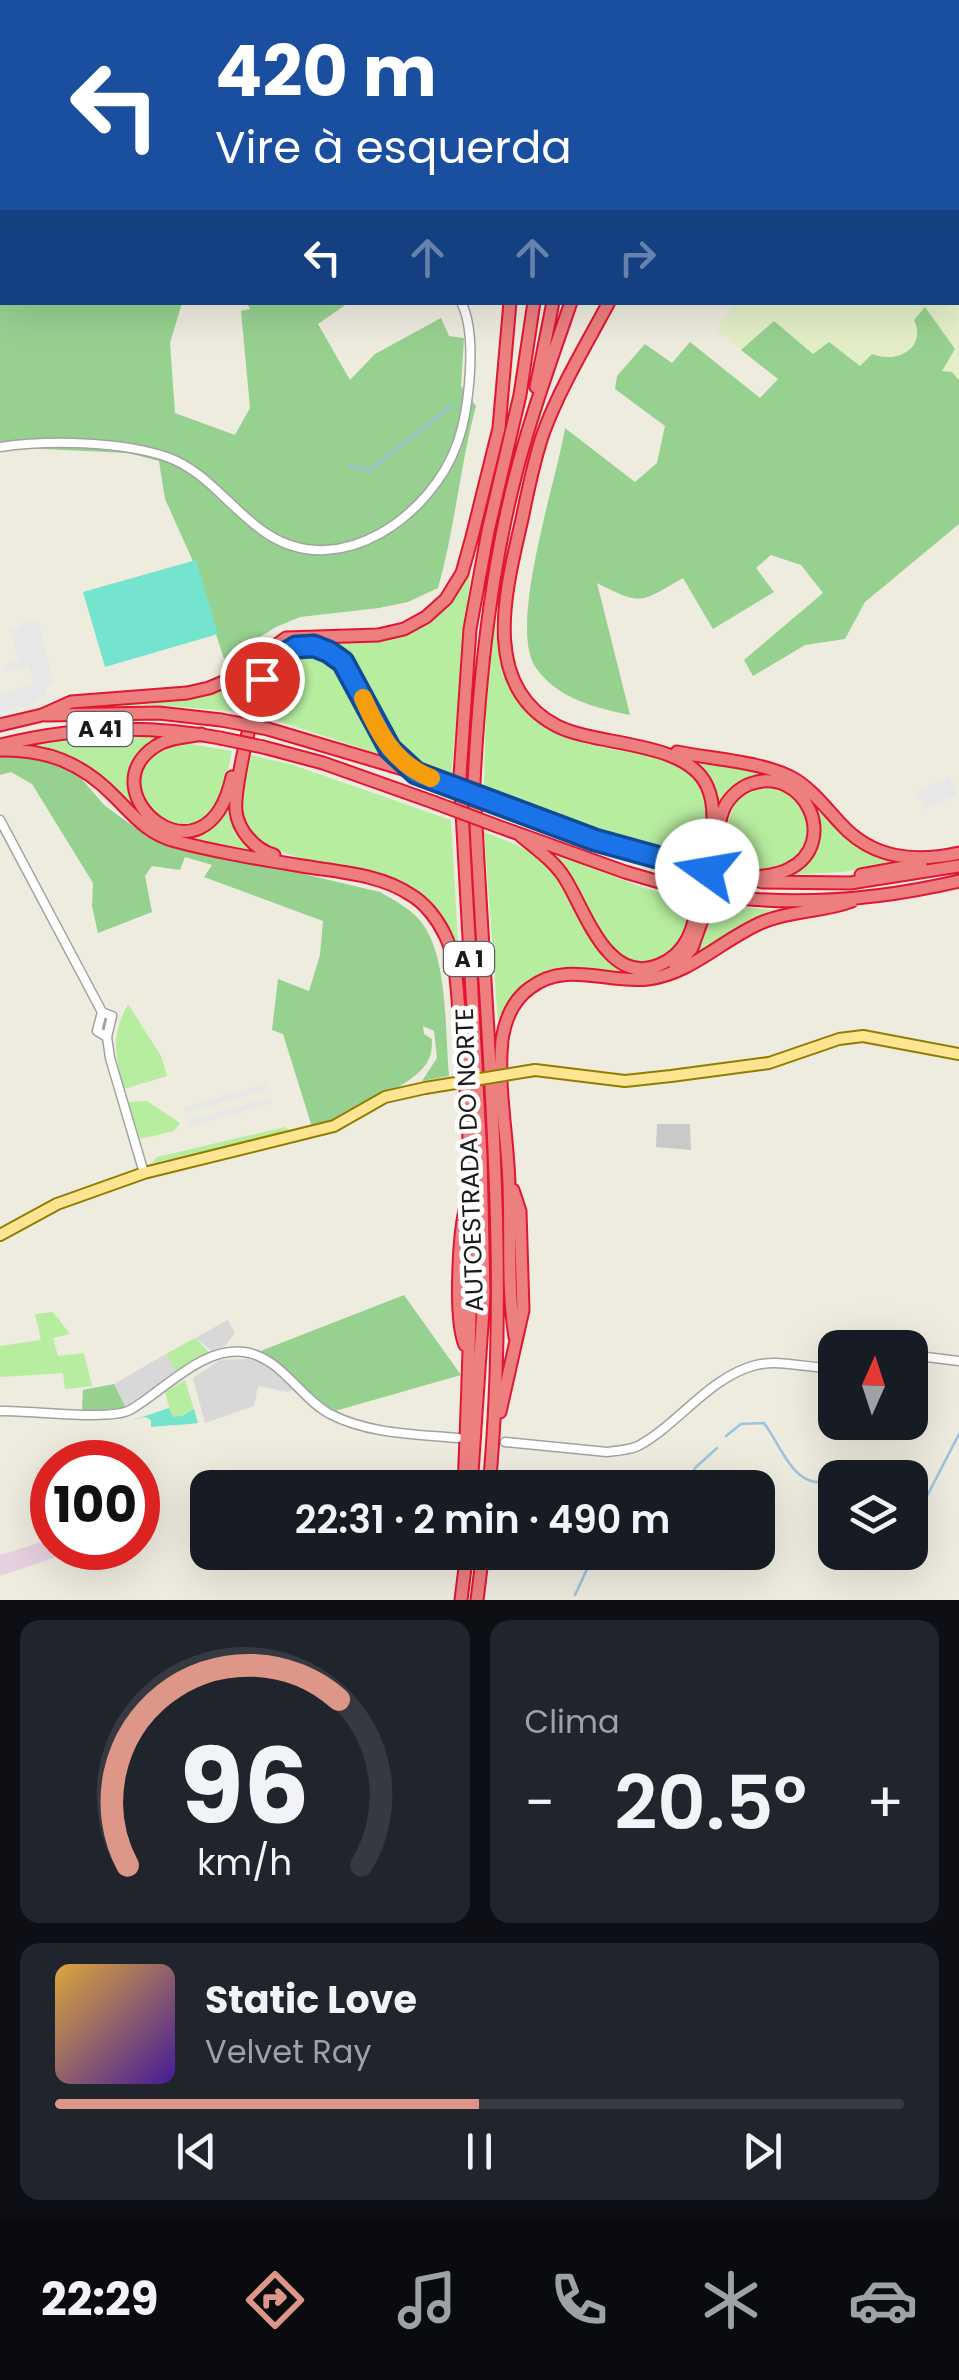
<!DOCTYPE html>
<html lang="pt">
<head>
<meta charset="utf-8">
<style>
	body { margin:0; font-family:Poppins,sans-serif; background:#20242c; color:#f1f3f6; height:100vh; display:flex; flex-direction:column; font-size:38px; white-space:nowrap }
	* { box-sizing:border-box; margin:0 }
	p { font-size:32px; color:#9ea1a6 }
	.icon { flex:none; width:55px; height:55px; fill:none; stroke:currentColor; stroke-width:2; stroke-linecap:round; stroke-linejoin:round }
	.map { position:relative; height:1600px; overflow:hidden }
	.panel { display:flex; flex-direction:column; gap:20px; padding:20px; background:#0d0f14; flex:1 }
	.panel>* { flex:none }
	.top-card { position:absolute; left:0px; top:0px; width:960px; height:305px; box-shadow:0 10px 40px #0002; background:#1a4fa0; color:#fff; overflow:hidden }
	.needle { width:65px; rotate:3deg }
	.fabs { position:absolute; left:818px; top:1330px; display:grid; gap:20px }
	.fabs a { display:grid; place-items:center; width:110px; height:110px; border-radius:20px; background:#171b24; box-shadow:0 10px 40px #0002; font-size:50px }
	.speed { position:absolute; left:30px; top:1440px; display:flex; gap:20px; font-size:50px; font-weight:700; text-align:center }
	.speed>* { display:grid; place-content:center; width:130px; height:130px; border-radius:50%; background:#171b24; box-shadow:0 10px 40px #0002; line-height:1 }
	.speed .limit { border:15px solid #d22; background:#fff; color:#111 }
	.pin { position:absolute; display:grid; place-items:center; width:85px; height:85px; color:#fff; margin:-42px; border:5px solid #fff; border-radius:50%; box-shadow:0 2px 10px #0007 }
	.me { position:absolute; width:110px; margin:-55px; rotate:283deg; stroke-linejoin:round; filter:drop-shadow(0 0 8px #0008) }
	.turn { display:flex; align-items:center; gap:35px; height:210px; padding:0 50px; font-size:45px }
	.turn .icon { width:130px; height:130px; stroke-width:2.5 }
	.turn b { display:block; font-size:70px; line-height:85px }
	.lanes { display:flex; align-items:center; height:95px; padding:0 50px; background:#0003; justify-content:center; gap:50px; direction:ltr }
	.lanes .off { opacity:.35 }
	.big { font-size:75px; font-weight:600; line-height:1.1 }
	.panel .card { flex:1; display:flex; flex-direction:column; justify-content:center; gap:15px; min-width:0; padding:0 35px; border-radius:20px; background:#20242c }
	.panel .dial { align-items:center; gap:0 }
	.dial svg { height:260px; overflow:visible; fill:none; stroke:#363941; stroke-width:7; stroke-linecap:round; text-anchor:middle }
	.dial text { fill:#f1f3f6; stroke:none }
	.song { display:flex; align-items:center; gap:30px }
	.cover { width:120px; height:120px; border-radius:15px; background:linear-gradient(135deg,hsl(40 70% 55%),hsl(260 70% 35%)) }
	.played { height:10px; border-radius:5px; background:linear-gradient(90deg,#dd9687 50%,#363941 50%) }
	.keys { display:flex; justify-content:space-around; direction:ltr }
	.heat { display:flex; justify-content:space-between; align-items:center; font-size:55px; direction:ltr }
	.panel .tiles { flex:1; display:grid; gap:20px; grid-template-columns:1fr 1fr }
	.card:last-child { grid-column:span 2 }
	.trip { position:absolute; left:190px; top:1470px; width:585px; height:100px; border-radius:20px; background:#171b24; box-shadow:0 10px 40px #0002; font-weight:600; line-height:100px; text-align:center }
	.menu { display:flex; height:160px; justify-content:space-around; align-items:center; background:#090b0e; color:#9ea1a6 }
	.menu .icon { width:70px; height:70px }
	.menu .on { color:#dd9687 }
	.menu b { font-size:45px; color:#f1f3f6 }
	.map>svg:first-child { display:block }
	.residential { fill:#d9d8d8 }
	.industrial { fill:#e7d0df }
	.religious { fill:#c9c9c9 }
	.farmland { fill:#e4efc8 }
	.grass { fill:#b7ed9f }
	.forest { fill:#97d190 }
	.pitch { fill:#75e4ce }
	.parking { fill:#e7e7e7 }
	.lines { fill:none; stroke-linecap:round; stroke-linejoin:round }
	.stream { stroke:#9bc3e0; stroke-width:2.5 }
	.minor-casing { stroke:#a2a2a2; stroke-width:11 }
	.major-casing { stroke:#917d00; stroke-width:14 }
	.highway-casing { stroke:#e21535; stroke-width:15 }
	.minor { stroke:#fff; stroke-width:8 }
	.major { stroke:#ffe592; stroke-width:10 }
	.highway { stroke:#ed7f7f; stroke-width:11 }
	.major-bridge-casing { stroke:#917d00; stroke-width:14; stroke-linecap:butt }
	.highway-bridge-casing { stroke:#e21535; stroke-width:15; stroke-linecap:butt }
	.major-bridge { stroke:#ffe592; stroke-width:10 }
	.highway-bridge { stroke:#ed7f7f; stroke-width:11 }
	.route-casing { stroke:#114b97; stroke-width:25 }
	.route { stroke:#1a73e8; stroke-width:18 }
	.slow { stroke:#f59e0b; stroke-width:18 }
	.labels { text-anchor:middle; stroke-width:9; stroke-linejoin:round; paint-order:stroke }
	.shield { fill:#fff; stroke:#5f5f5f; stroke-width:2.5 }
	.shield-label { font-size:22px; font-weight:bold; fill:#1b1b1b }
	.street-label { font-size:25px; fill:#1b1b1b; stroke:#fff }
</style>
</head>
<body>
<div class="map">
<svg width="959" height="1600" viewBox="0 0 959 1600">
	<rect width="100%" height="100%" fill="#eeebdf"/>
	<path class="residential" d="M228 1320 235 1333 225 1346 213 1352 195 1338Z
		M166 1354 177 1373 125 1406 114 1384Z
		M247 1359 263 1362 296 1388 288 1392 258 1386 254 1406 205 1423 193 1378 220 1360Z"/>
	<path class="industrial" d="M52 1539V1548H83L0 1576V1555Z"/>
	<path class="religious" d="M657 1124H690L691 1150 656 1147Z"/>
	<path class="farmland" d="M958 50 959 380 952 372 942 371 920 332 918 342 902 354 882 358 872 354 860 366 813 354 774 321 741 350 716 329 737 303 958 302Z"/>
	<path class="grass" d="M472 557 451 775 426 768 395 748 355 670 314 641C350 641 407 648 434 616 449 599 460 576 472 557Z
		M495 620C508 801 673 716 704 792 712 811 704 841 702 860L632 843 484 788 486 707Z
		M302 650C357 655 359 723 391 758L266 717 271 702 262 697C268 672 279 660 302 650Z
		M253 668 241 712 159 705 79 707 163 698Z
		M114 737H161C131 753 119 787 141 816L47 750 25 745Z
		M180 742 232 751C228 768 226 788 217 804 179 868 87 771 180 742Z
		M251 755 293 765 451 820 459 959C453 938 446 920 432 904 383 850 232 882 241 792 242 780 248 767 251 755Z
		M690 759 768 773 738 784 719 811 705 776Z
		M763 786C821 789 821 864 765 870 749 872 733 867 718 865L723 834 737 799Z
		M816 805C839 829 858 850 889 860L888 864 843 872 787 875C815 860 823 836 816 805Z
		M228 807 242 840 255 851 182 836 211 828Z
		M484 832C511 842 539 852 557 875 581 907 586 949 622 972 565 965 526 961 498 1021Z
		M560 856 644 888 692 901C689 923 683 951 660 961 614 981 596 922 579 892 573 881 565 870 557 860Z
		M709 904 782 911 694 957 704 935Z
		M128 1004 161 1056 167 1076 124 1089C115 1054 110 1038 128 1004Z
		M147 1101 180 1123 174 1131 140 1139 128 1102Z
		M285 1127 291 1132 152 1163 157 1157Z
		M53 1312 70 1334 53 1338 58 1356 84 1353 92 1386 65 1389 63 1373 0 1377V1346L41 1340 35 1314Z
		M195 1338 211 1354 177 1373 166 1354Z
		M185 1380 198 1423 174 1426 165 1392Z"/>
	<path class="forest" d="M0 0 25 2H2V302L182 303 170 343 175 413 235 435 250 408 241 311 250 309 247 303H348L318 324 350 380 375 354 441 318 449 336 464 338 461 386 476 406C460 466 455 528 438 588L408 602 379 608 300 617 276 627 224 659 192 559 165 499 159 461 128 453 0 447Z
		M925 307 955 349 942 371 952 372 959 380V524L865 602 845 639 805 645 753 676 744 660 823 593 801 565 771 555 756 568 774 592 713 629 683 578C639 603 643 606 597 583L630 715C596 708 558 699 536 668 507 627 557 480 565 428L635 482 657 463 665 426 615 389 617 376 645 344 672 363 690 342 760 398 778 379 741 350 774 321 813 354 829 342 860 366 872 354C897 364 927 348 914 320Z
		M21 753 56 762 81 778 104 805 148 837 380 892C395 901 414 910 424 926 448 961 445 1033 449 1076L422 1081 437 1058 434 1031 423 1026 424 1034 432 1039C432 1051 431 1059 423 1068 408 1087 337 1120 312 1127L283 1034 272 1030 278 979 309 991 320 955 323 921 204 877 212 865 185 857 180 870 152 866 145 876 152 912 98 933 92 906 93 883 32 784 11 772 0 775V756Z
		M404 1295 461 1375 328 1413 258 1352Z
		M114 1384 125 1406 123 1410H82L83 1390Z"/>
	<path class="pitch" d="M196 560 218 634 105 667 83 592Z
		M169 1408 173 1417 182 1416 194 1409 198 1423 151 1427V1420L145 1417 133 1420Z"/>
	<path class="parking" d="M38 620 54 684 47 686V692L43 698 35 700 36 704 0 713V694L33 685 29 666 5 672 3 666 19 660 11 631 21 627 26 621Z
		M949 776 957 794 926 809 917 792Z
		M266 1084 268 1090 186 1113 184 1107Z
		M271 1097 272 1103 189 1127 187 1121Z"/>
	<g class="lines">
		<path class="stream" d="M349 466 370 470 451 406
			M726 1436 741 1424 764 1423C783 1448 795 1495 835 1479
			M838 1478 854 1472 858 1478
			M685 1488 695 1468 717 1448
			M910 1503 925 1500 959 1434
			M575 1595 595 1552"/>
		<g class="minor-casing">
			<path id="minor" d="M302 0 305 2
				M0 447C48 440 120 441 167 457 209 472 232 512 269 535 342 581 432 514 457 444 469 411 478 334 461 302
				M0 820 102 1012
				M102 1012 112 1016 107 1037 97 1031Z
				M107 1037 110 1058 144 1173
				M910 1355 959 1361
				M0 1411C29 1410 110 1421 130 1410 165 1390 201 1347 244 1352 281 1357 299 1397 330 1414 369 1434 414 1434 458 1438
				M505 1442 607 1452C617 1451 629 1450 638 1446 679 1424 709 1377 756 1365 782 1359 809 1369 835 1368"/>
		</g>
		<g class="major-casing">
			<path id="major" d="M535 1070 625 1081 671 1076 769 1063 839 1039 863 1036 959 1054
				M0 1235 57 1204 144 1173 334 1126 385 1097 425 1088"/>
		</g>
		<g class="highway-casing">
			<path id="highway" d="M574 2 576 0
				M611 2 612 0
				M625 2 626 0
				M639 2 640 0
				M665 2 666 0
				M706 2V0
				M536 387 553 302
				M46 715 159 713 221 720
				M0 725 42 715 71 702 187 693 209 688 228 680 286 638 378 635 404 629 426 617 446 599 462 573 472 537 499 428 510 302
				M268 729 413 772
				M201 734C186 738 169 737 156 746 85 791 206 895 232 777
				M1 745C73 727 146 724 220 738
				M263 747 323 763 433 802
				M0 750C47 749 82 763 115 797 134 816 148 834 175 841 216 852 259 859 302 866 338 872 380 874 411 895 425 903 438 920 445 935 458 961 457 996 460 1024 478 1178 470 1334 464 1488
				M677 752C711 759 767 762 796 780 813 791 826 808 840 823 872 859 914 863 959 853
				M504 806 595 840 684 867
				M497 826 625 872 680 888
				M520 835C535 848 553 860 564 877 585 909 607 987 659 965 688 953 694 927 699 898 705 866 722 818 707 786 686 740 599 747 557 726 478 685 507 586 522 519 528 490 534 459 544 431 561 386 586 345 609 302
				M716 842C718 833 719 820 723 811 727 799 739 788 750 784 804 764 841 843 789 869 778 875 763 876 750 878
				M274 855C255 850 238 830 236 811 233 788 258 680 272 662 280 651 299 644 313 646 359 651 364 717 388 747 396 757 407 764 417 773
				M730 875 763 882 850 883 959 866
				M861 875 921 864
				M728 897C807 906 882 899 959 881
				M675 967 692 948 702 920
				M515 1337C507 1287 511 1235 509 1185 508 1138 497 1087 502 1040 505 1020 513 1000 530 988 566 960 608 984 648 979 691 974 724 938 763 922 792 910 823 912 852 901
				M465 1345C454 1320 459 1238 465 1210
				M500 1412 523 1310 520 1211 513 1190
				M471 1488 484 1295 481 1156 460 775 470 629 488 531 520 395 534 302
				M489 1488C511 1252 484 1018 474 782 480 664 493 547 527 434 540 390 556 346 571 302
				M461 1600 467 1552
				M477 1600 483 1552"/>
		</g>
		<use href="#minor" class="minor"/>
		<use href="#major" class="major"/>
		<use href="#highway" class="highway"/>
		<g class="major-bridge-casing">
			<path id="major-bridge" d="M425 1088 535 1070"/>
		</g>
		<g class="highway-bridge-casing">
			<path id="highway-bridge" d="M221 720 268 729
				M220 738 263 747
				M428 777 504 806
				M433 802 497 826
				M684 867 730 875
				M680 888 728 897"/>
		</g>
		<use href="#major-bridge" class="major-bridge"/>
		<use href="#highway-bridge" class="highway-bridge"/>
	</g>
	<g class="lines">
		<g class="route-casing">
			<path id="route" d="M262 679 272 662 296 647 314 646 329 652 343 662 390 749 416 773 595 840 707 871"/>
		</g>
		<use href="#route" class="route"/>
		<path class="slow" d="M363 698C378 732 394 764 431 778"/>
	</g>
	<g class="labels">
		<g class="shield">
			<rect x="67.5" y="712" width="65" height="34" rx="8"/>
			<rect x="444" y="942" width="50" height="34" rx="8"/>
		</g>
		<g class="shield-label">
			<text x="100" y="737">A 41</text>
			<text x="469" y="967">A 1</text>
		</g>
		<g class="street-label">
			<text transform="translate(469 1160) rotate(-92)" y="9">AUTOESTRADA DO NORTE</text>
		</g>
	</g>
</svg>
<div class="fabs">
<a><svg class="needle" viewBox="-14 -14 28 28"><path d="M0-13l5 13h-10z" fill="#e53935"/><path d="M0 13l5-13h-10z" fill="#9ea1a6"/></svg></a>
<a><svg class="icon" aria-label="layers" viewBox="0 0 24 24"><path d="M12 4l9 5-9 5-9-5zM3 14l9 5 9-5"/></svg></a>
</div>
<div class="speed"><div class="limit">100</div></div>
<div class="pin" style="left:262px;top:679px;background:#d93025"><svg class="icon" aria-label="arrive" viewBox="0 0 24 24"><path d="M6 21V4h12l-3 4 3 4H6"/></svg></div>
<svg class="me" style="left:707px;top:871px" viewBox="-20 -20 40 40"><circle r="19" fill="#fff"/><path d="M0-13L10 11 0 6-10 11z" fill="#1a73e8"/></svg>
<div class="trip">22:31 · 2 min · 490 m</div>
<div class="top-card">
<div class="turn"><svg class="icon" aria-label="left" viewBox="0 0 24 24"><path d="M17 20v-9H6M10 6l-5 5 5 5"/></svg><div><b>420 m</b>Vire à esquerda</div></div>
<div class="lanes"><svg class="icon" aria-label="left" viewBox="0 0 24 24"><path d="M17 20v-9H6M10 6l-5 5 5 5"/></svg><svg class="icon off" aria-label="ahead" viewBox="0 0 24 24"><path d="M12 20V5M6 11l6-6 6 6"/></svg><svg class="icon off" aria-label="ahead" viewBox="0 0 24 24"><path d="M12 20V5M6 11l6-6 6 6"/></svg><svg class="icon off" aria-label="right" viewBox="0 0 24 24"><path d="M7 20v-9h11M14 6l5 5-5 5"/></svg></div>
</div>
</div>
<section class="panel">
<div class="tiles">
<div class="card dial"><svg viewBox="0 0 100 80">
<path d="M14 69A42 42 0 1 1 86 69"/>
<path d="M14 69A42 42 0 0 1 79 18" stroke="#dd9687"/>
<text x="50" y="56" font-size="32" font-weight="700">96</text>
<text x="50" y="72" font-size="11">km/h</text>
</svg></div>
<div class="card"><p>Clima</p>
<div class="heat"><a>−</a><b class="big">20.5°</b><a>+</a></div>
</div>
<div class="card">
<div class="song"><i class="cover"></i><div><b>Static Love</b><p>Velvet Ray</p></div></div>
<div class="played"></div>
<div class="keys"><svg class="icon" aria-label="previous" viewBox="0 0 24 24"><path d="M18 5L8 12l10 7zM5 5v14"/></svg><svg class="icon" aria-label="pause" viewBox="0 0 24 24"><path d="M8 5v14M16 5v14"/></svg><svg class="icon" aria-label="next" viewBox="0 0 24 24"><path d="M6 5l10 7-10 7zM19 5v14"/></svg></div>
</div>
</div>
</section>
<nav class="menu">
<b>22:29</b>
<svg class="icon on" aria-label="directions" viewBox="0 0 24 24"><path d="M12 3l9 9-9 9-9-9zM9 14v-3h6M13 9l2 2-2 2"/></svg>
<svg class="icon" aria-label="music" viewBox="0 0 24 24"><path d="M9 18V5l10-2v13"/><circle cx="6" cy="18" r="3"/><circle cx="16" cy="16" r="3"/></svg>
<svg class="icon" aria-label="phone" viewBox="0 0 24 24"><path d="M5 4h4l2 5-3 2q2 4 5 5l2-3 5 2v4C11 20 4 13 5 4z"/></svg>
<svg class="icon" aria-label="climate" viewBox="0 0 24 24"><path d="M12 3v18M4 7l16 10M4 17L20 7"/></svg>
<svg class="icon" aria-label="car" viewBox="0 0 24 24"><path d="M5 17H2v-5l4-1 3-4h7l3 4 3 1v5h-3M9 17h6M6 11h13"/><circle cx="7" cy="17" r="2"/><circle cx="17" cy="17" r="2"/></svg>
</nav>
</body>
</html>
